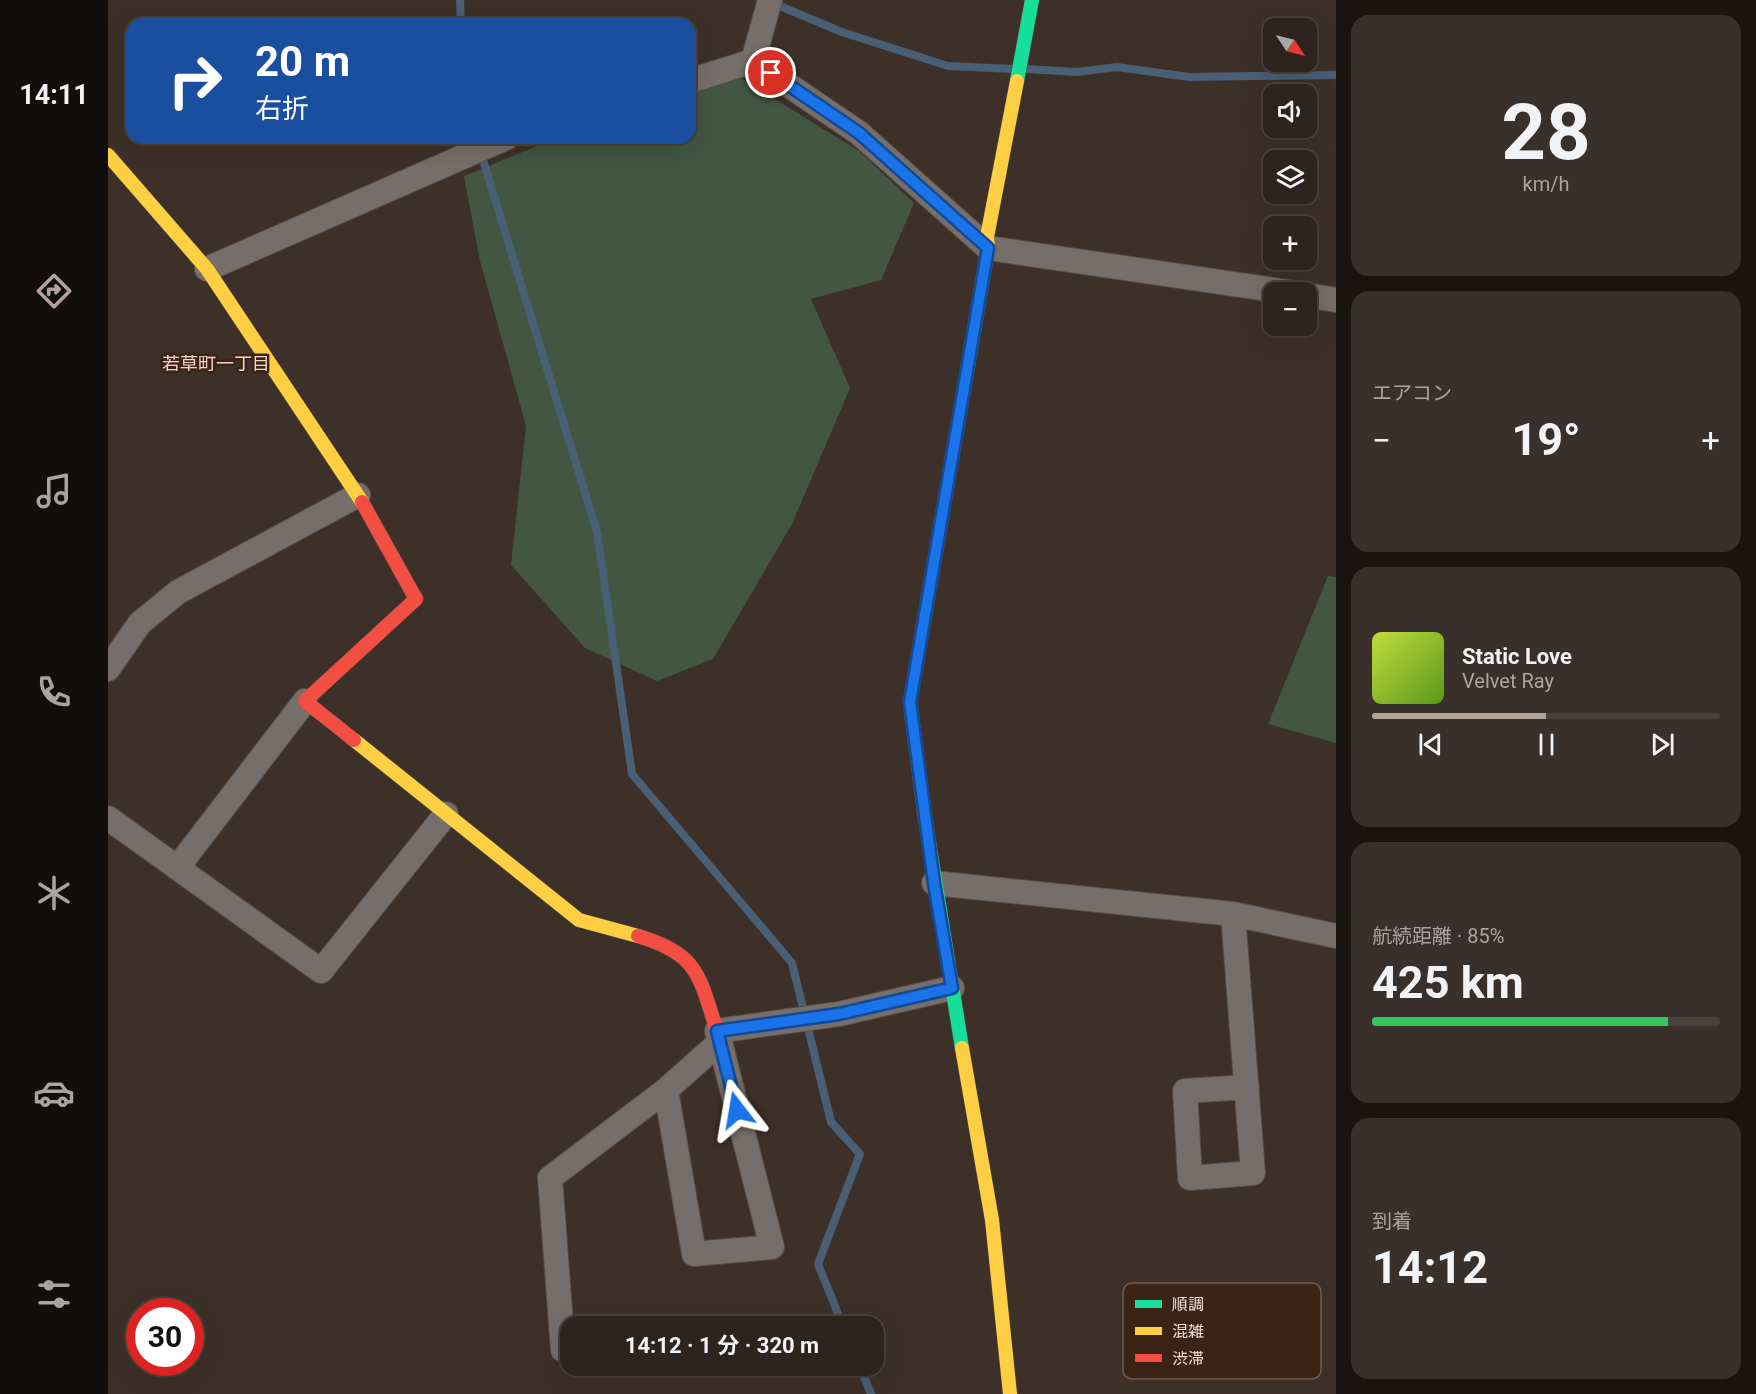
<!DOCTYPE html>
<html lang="ja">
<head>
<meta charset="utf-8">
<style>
	body { margin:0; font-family:Roboto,"Noto Sans JP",sans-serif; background:#3a302b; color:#f1f3f6; height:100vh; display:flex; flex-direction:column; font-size:22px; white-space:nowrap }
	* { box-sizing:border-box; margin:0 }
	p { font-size:20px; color:#a7a4a4 }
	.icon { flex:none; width:33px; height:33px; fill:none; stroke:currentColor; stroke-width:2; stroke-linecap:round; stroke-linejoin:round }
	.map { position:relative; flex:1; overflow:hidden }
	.sheet { display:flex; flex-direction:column; gap:15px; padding:15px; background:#191410; width:420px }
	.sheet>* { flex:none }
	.hud { position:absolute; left:18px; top:18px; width:570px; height:126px; border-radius:18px; box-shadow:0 6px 24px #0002,0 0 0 2px #49413c; background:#1a4fa0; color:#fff; overflow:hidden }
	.needle { width:39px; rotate:125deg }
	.controls { position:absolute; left:1155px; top:18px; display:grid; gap:12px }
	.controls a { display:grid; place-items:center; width:54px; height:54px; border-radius:12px; background:#2e241e; box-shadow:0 6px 24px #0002,0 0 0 2px #49413c; font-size:30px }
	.speed { position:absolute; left:18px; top:1298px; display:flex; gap:12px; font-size:30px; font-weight:700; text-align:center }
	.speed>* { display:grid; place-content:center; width:78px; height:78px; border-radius:50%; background:#2e241e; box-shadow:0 6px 24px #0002,0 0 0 2px #49413c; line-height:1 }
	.speed .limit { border:9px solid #d22; background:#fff; color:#111 }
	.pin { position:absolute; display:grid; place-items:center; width:51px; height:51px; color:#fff; margin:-26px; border:3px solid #fff; border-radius:50%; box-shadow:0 2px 6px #0007 }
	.me { position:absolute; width:66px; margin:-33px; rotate:346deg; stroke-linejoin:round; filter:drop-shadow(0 0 4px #0008) }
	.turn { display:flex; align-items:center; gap:21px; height:126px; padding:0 30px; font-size:27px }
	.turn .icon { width:78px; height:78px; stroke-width:2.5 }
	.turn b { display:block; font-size:42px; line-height:51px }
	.big { font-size:45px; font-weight:700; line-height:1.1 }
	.sheet .widget { flex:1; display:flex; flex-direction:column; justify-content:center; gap:9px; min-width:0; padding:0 21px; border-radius:18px; background:#3a302b }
	.sheet .dial { align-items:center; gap:0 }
	.dial b { font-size:78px; line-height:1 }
	.song { display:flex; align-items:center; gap:18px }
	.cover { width:72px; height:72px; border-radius:9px; background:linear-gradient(135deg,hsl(70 70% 55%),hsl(90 70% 35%)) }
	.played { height:6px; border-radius:3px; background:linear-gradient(90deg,#b3a39b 50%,#49413c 50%) }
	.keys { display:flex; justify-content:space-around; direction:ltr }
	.heat { display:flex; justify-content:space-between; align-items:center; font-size:33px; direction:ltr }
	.charge { height:9px; border-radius:4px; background:linear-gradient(90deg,#34c759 85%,#49413c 0) }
	.trip { position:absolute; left:452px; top:1316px; width:324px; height:60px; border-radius:18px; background:#2e241e; box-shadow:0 6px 24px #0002,0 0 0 2px #49413c; font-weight:700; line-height:60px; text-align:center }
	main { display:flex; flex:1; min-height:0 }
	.tabs { display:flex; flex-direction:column; width:108px; justify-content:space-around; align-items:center; background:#120e0c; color:#a7a4a4 }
	.tabs .icon { width:42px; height:42px }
	.tabs .selected { color:#b3a39b }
	.tabs b { font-size:27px; color:#f1f3f6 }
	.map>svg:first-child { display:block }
	.green { fill:#425642 }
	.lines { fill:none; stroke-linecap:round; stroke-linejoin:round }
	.stream { stroke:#495f76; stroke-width:8 }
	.street-casing { stroke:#584d46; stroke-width:26 }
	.fast-casing { stroke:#584d46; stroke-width:15 }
	.slow-casing { stroke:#584d46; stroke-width:15 }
	.jam-casing { stroke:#584d46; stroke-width:15 }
	.street { stroke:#756e6a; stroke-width:24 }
	.fast { stroke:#16e098; stroke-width:14 }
	.slow { stroke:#ffcf43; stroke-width:14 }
	.jam { stroke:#f24e42; stroke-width:14 }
	.route-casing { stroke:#114b97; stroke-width:15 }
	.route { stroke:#1a73e8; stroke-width:10 }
	.labels { text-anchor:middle; stroke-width:5; stroke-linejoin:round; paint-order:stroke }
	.neighbourhood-label { font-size:18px; fill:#f5d4c4; stroke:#3b2316 }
	.key { fill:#3b2316; stroke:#725c50; stroke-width:1.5 }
	.key-label { font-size:16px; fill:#f2e1d9 }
</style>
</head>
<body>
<main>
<nav class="tabs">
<b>14:11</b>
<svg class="icon selected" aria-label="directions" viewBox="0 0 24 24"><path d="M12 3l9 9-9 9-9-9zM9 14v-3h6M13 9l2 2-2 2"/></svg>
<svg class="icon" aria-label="music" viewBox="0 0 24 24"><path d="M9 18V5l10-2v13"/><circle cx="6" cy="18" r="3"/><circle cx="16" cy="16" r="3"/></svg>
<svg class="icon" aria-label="phone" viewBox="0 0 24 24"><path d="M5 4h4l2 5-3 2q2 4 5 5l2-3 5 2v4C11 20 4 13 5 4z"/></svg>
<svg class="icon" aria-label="climate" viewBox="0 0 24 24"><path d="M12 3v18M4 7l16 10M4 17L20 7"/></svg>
<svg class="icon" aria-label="car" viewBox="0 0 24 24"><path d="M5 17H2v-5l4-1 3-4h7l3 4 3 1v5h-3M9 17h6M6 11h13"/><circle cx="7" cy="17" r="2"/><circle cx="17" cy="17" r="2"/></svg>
<svg class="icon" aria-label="filters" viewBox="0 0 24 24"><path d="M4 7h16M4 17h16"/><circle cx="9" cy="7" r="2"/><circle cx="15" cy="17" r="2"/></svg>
</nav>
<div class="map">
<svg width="1228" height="1394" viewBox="0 0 1228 1394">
	<rect width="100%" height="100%" fill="#3d3028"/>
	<path class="green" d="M618 69 751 151 806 203 773 280 703 299 742 388 684 524 605 659 549 681 477 648 403 565 418 426 372 261 356 176 449 138H582V84Z
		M1220 576 1228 577V743L1160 724Z"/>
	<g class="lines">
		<path class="stream" d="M352 0 353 24
			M662 2 734 32 840 66 905 69
			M918 69 969 72 1009 67 1081 77 1228 75
			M372 150 489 532 524 774 684 963 723 1122 752 1154 710 1264 735 1326
			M751 1365 763 1394"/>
		<g class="street-casing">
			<path id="street" d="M645 61 751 133 880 248 1180 292
				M645 61 662 0
				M582 81 645 61
				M99 269 398 138
				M1198 295 1228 300
				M0 669 32 623 70 592 250 495
				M0 818 213 971 338 814
				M69 868 197 701
				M826 883 1125 914 1228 936
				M1125 914 1145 1173 1082 1178 1077 1091 1139 1087
				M612 1042 558 1090 586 1254 664 1247 612 1042 609 1031 731 1014 844 988
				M455 1350 442 1178 558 1090"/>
		</g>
		<g class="fast-casing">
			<path id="fast" d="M909 81 924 0
				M816 811 854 1048"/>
		</g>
		<g class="slow-casing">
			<path id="slow" d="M0 155 99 269 254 502
				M858 377 880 248 879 237 909 81
				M246 740 471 920 530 936
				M854 1048 884 1220 902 1394"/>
		</g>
		<g class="jam-casing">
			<path id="jam" d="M246 740 197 701 308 599 254 502
				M816 811 802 702 858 377
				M530 936C591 954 591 976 609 1031"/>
		</g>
		<use href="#street" class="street"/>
		<use href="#fast" class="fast"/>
		<use href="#slow" class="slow"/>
		<use href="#jam" class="jam"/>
	</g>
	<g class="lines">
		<g class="route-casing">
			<path id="route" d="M629 1110 609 1031 731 1014 844 988 826 883 802 702 880 248 751 133 663 73"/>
		</g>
		<use href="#route" class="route"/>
	</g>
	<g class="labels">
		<g class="neighbourhood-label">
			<text x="108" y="370">若草町一丁目</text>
		</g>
	</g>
	<rect x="1015" y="1283" width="198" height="96" rx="9" class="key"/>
	<rect x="1027" y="1300" width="27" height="8" fill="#16e098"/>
	<rect x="1027" y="1327" width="27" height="8" fill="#ffcf43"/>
	<rect x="1027" y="1354" width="27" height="8" fill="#f24e42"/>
	<g class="key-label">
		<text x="1064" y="1310">順調</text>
		<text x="1064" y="1337">混雑</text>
		<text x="1064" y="1364">渋滞</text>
	</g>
</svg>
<div class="controls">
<a><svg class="needle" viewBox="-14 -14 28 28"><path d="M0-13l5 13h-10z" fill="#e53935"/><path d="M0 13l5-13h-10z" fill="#a7a4a4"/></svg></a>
<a><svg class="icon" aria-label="sound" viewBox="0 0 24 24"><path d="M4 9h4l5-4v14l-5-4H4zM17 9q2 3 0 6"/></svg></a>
<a><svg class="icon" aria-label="layers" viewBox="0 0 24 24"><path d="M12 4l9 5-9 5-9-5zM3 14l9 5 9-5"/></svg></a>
<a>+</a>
<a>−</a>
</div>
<div class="speed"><div class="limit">30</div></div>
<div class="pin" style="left:663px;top:73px;background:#d93025"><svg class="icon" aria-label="arrive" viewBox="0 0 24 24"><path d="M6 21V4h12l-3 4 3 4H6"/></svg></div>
<svg class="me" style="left:629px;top:1110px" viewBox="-20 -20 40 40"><path d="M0-17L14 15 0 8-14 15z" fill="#1a73e8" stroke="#fff" stroke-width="4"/></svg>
<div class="trip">14:12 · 1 分 · 320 m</div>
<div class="hud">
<div class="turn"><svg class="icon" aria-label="right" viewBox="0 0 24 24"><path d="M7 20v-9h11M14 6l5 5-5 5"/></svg><div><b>20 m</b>右折</div></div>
</div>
</div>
<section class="sheet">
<div class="widget dial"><b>28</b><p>km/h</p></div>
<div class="widget"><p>エアコン</p>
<div class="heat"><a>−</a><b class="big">19°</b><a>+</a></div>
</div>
<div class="widget">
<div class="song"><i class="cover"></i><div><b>Static Love</b><p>Velvet Ray</p></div></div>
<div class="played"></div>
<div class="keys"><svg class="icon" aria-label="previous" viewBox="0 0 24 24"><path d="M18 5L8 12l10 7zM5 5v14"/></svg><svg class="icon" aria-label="pause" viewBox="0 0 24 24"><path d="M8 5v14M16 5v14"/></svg><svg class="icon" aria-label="next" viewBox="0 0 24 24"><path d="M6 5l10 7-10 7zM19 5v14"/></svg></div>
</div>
<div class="widget"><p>航続距離 · 85%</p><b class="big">425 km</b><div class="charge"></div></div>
<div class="widget"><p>到着</p><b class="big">14:12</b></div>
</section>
</main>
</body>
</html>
